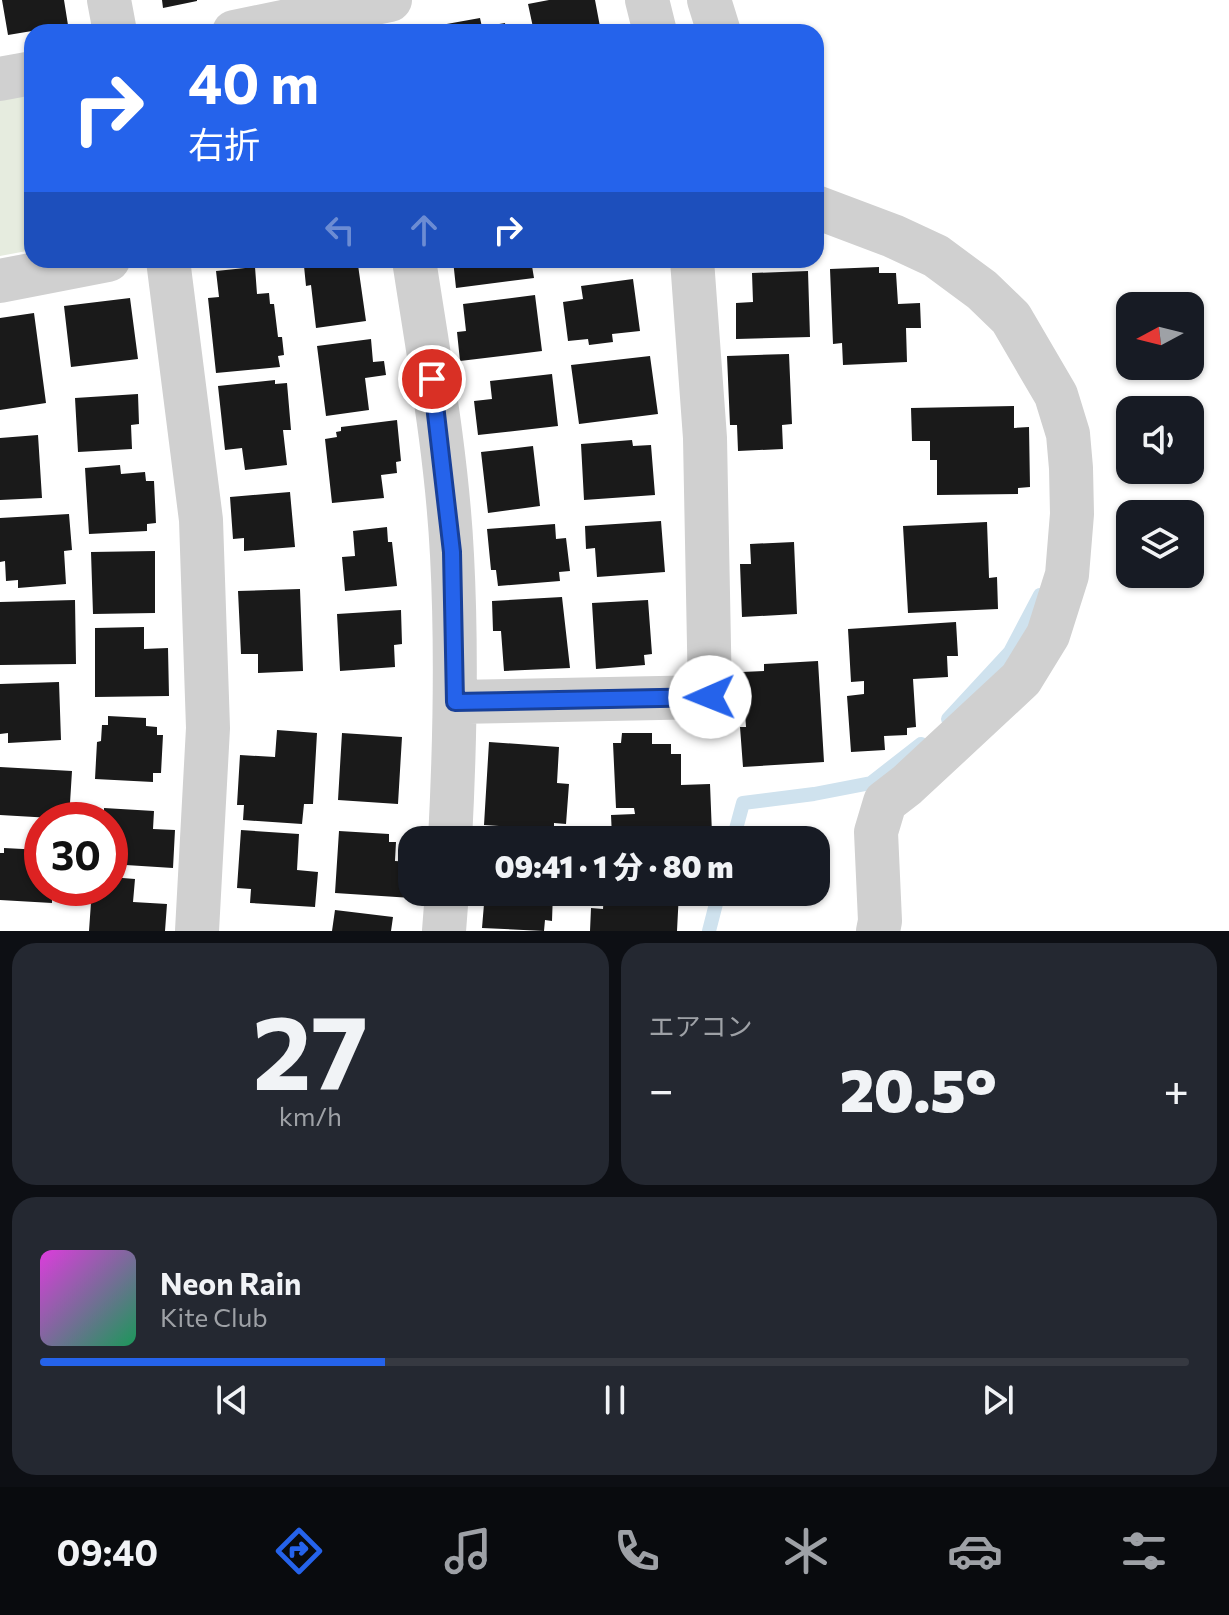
<!DOCTYPE html>
<html lang="ja">
<head>
<meta charset="utf-8">
<style>
	body { margin:0; font-family:Commissioner,"Noto Sans JP",sans-serif; background:#242831; color:#f1f3f6; height:100vh; display:flex; flex-direction:column; font-size:30px; white-space:nowrap }
	* { box-sizing:border-box; margin:0 }
	p { font-size:26px; color:#9ea1a6 }
	.icon { flex:none; width:44px; height:44px; fill:none; stroke:currentColor; stroke-width:2; stroke-linecap:round; stroke-linejoin:round }
	.map { position:relative; height:931px; overflow:hidden }
	.drawer { display:flex; flex-direction:column; gap:12px; padding:12px; background:#0d0f14; flex:1 }
	.drawer>* { flex:none }
	.top-card { position:absolute; left:24px; top:24px; width:800px; height:244px; border-radius:24px; box-shadow:0 2px 6px #0004; background:#2563eb; color:#fff; overflow:hidden }
	.needle { width:52px; rotate:263deg }
	.fabs { position:absolute; left:1116px; top:292px; display:grid; gap:16px }
	.fabs a { display:grid; place-items:center; width:88px; height:88px; border-radius:16px; background:#171b24; box-shadow:0 2px 6px #0004; font-size:40px }
	.speed { position:absolute; left:24px; top:802px; display:flex; gap:16px; font-size:40px; font-weight:700; text-align:center }
	.speed>* { display:grid; place-content:center; width:104px; height:104px; border-radius:50%; background:#171b24; box-shadow:0 2px 6px #0004; line-height:1 }
	.speed .limit { border:12px solid #d22; background:#fff; color:#111 }
	.pin { position:absolute; display:grid; place-items:center; width:68px; height:68px; color:#fff; margin:-34px; border:4px solid #fff; border-radius:50%; box-shadow:0 2px 8px #0007 }
	.me { position:absolute; width:88px; margin:-44px; rotate:269deg; stroke-linejoin:round; filter:drop-shadow(0 0 6px #0008) }
	.turn { display:flex; align-items:center; gap:28px; height:168px; padding:0 32px; font-size:36px }
	.turn .icon { width:104px; height:104px; stroke-width:2.5 }
	.turn b { display:block; font-size:56px; line-height:68px }
	.lanes { display:flex; align-items:center; height:76px; padding:0 32px; background:#0003; justify-content:center; gap:40px; direction:ltr }
	.lanes .off { opacity:.35 }
	.big { font-size:60px; font-weight:800; line-height:1.1 }
	.drawer .tile { flex:1; display:flex; flex-direction:column; justify-content:center; gap:12px; min-width:0; padding:0 28px; border-radius:24px; background:#242831 }
	.drawer .dial { align-items:center; gap:0 }
	.dial b { font-size:104px; line-height:1 }
	.song { display:flex; align-items:center; gap:24px }
	.cover { width:96px; height:96px; border-radius:12px; background:linear-gradient(135deg,hsl(300 70% 55%),hsl(150 70% 35%)) }
	.played { height:8px; border-radius:4px; background:linear-gradient(90deg,#2563eb 30%,#363941 30%) }
	.keys { display:flex; justify-content:space-around; direction:ltr }
	.heat { display:flex; justify-content:space-between; align-items:center; font-size:44px; direction:ltr }
	.drawer .tiles { flex:1; display:grid; gap:12px; grid-template-columns:1fr 1fr }
	.tile:last-child { grid-column:span 2 }
	.trip { position:absolute; left:398px; top:826px; width:432px; height:80px; border-radius:24px; background:#171b24; box-shadow:0 2px 6px #0004; font-weight:800; line-height:80px; text-align:center }
	.dock { display:flex; height:128px; justify-content:space-around; align-items:center; background:#090b0e; color:#9ea1a6 }
	.dock .icon { width:56px; height:56px }
	.dock .selected { color:#2563eb }
	.dock b { font-size:36px; color:#f1f3f6 }
	.map>svg:first-child { display:block }
	.green { fill:#e6ecdf }
	.lines { fill:none; stroke-linecap:round; stroke-linejoin:round }
	.stream { stroke:#cfe2ee; stroke-width:14 }
	.building { fill:#1a1a1a }
	.minor { stroke:#d0d0d0; stroke-width:44 }
	.route-casing { stroke:#184099; stroke-width:20 }
	.route { stroke:#2563eb; stroke-width:14 }
</style>
</head>
<body>
<div class="map">
<svg width="1229" height="931" viewBox="0 0 1229 931">
	<rect width="100%" height="100%" fill="#fff"/>
	<path class="green" d="M32 93V250L0 256V100Z"/>
	<g class="lines">
		<path class="stream" d="M948 719 1010 652 1040 595
			M733 840 743 803 814 794 871 783 921 744
			M709 931 719 892"/>
	</g>
	<path class="building" d="M2 0H64L68 25 8 35Z
		M162 0H197V1L163 8Z
		M549 0H595L601 32H534L528 4Z
		M480 18 482 27 505 23 506 32H431L430 27Z
		M453 260H531L534 278 456 288Z
		M561 260H594V262L561 266Z
		M337 261 338 268 358 265 366 321 316 328 311 285 306 286 304 266Z
		M255 267 257 294 269 293 270 304H274L278 337H282L284 355 278 356 280 367 216 373 208 298 219 297 216 271Z
		M879 267V273H896L898 304 920 303 921 328H906L907 362 843 365 842 343 833 344 830 269Z
		M808 271 810 337 736 339V303L753 302 752 273Z
		M633 279 640 331 612 334 613 342 589 345 588 339 568 341 563 302 583 299 581 286Z
		M535 295 542 351 460 361 457 332 466 331 463 304Z
		M130 298 138 359 71 367 64 306Z
		M34 313 46 403 0 410V318Z
		M371 339 373 362 384 361 386 375 365 378 369 410 326 416 317 346Z
		M789 354 792 424 782 425 783 449 738 451 737 425H730L727 356Z
		M650 356 658 414 579 424 571 365Z
		M552 374 558 426 478 435 474 401 492 399 490 381Z
		M275 380V384L287 383 291 430H283L287 465 245 470 242 448 225 450 218 386Z
		M138 394 139 424 131 425 132 449 78 452 75 398Z
		M1014 406V428L1029 427 1030 487 1018 488V494L937 495V460H930V441H912L911 408Z
		M397 420 401 461 396 462 397 473 381 475 384 498 332 503 325 439 337 437 336 432 341 431V427Z
		M38 435 42 498 0 500V438Z
		M632 440 633 446 651 445 655 495 584 500 581 444Z
		M533 446 540 506 488 513 481 452Z
		M120 465 121 474 145 472 146 481H154L156 523 147 524V531L89 534 85 468Z
		M290 492 295 547 244 551V538L233 539 230 497Z
		M69 514 72 550 64 551 66 584 18 588V580L6 581 5 561 0 562V518Z
		M661 521 665 572 597 577 595 548 586 549 585 526Z
		M987 522 989 578 997 577 998 609 908 613 903 526Z
		M555 524 556 539 566 538 570 571 559 572 560 581 498 586 496 570H491L487 529Z
		M387 527 388 542H392L397 586 345 591 342 557 355 556 353 531Z
		M794 542 797 614 742 617 740 564H751L750 544Z
		M155 551V613L93 614 91 552Z
		M300 589 303 671 258 673V654H241L238 591Z
		M562 597 570 668 504 671 501 631H493L492 601Z
		M75 600 76 664 0 665V602Z
		M648 600 652 654 644 655 645 665 596 669 592 603Z
		M401 610 402 644 394 645 395 667 340 671 337 614Z
		M956 622 958 656H947L948 677 913 679 916 727 907 728V735L884 736 885 750 851 752 847 696 864 694V681L851 682 848 629Z
		M144 627V649L168 648 169 696 95 697V628Z
		M818 661 824 762 743 767 740 727H746L742 672 764 671V664Z
		M59 682 61 740 8 743V733L0 734V684Z
		M108 716 146 718V726L157 727V735H163L161 773H153V782L95 779 97 742 101 741 102 725H108Z
		M277 730 317 733 313 804H304L302 824 243 820 244 805H237L240 755 275 757Z
		M342 733 402 737 398 804 338 800Z
		M622 733H652V744H671V754H681V785L710 784 712 834 612 837 611 815 635 814 634 808H616L613 743H621Z
		M489 742 559 747 557 783 569 784 566 824 554 823V830L484 825Z
		M0 767 72 771 69 819 0 815Z
		M104 808 154 811 153 829 175 830 173 868 110 864V820H96V814L104 815Z
		M241 830 299 834 297 870 318 872 315 907 250 903 251 889 237 888Z
		M339 831 389 834V842H396L395 861 412 862V898L335 893Z
		M4 848 42 850V888H60L59 895 52 894V903L0 900V853H4Z
		M110 877 135 879 133 902 167 904 165 931H89L92 888H110Z
		M485 892H553L552 921 545 920 544 931 482 928Z
		M604 892H679L677 931H590L591 908 603 909Z
		M335 910 393 917 391 931H332Z"/>
	<g class="lines">
		<path class="minor" d="M109 0 115 32
			M647 0 655 32
			M709 0 719 32
			M234 32 390 0
			M0 79 32 73
			M816 207 893 236 936 256 982 290 1011 318 1056 395 1068 434 1071 468 1072 514 1067 575 1048 635 1021 679 907 785 885 802 876 832 880 921 878 931
			M168 260 201 520 208 728 197 931
			M414 260C429 358 447 456 452 555 457 650 455 745 450 840
			M0 281 108 260
			M455 702 710 697 705 438 692 260
			M444 931 447 892"/>
	</g>
	<g class="lines">
		<g class="route-casing">
			<path id="route" d="M432 379 452 552 455 702 710 697"/>
		</g>
		<use href="#route" class="route"/>
	</g>
</svg>
<div class="fabs">
<a><svg class="needle" viewBox="-14 -14 28 28"><path d="M0-13l5 13h-10z" fill="#e53935"/><path d="M0 13l5-13h-10z" fill="#9ea1a6"/></svg></a>
<a><svg class="icon" aria-label="sound" viewBox="0 0 24 24"><path d="M4 9h4l5-4v14l-5-4H4zM17 9q2 3 0 6"/></svg></a>
<a><svg class="icon" aria-label="layers" viewBox="0 0 24 24"><path d="M12 4l9 5-9 5-9-5zM3 14l9 5 9-5"/></svg></a>
</div>
<div class="speed"><div class="limit">30</div></div>
<div class="pin" style="left:432px;top:379px;background:#d93025"><svg class="icon" aria-label="arrive" viewBox="0 0 24 24"><path d="M6 21V4h12l-3 4 3 4H6"/></svg></div>
<svg class="me" style="left:710px;top:697px" viewBox="-20 -20 40 40"><circle r="19" fill="#fff"/><path d="M0-13L10 11 0 6-10 11z" fill="#2563eb"/></svg>
<div class="trip">09:41 · 1 分 · 80 m</div>
<div class="top-card">
<div class="turn"><svg class="icon" aria-label="right" viewBox="0 0 24 24"><path d="M7 20v-9h11M14 6l5 5-5 5"/></svg><div><b>40 m</b>右折</div></div>
<div class="lanes"><svg class="icon off" aria-label="left" viewBox="0 0 24 24"><path d="M17 20v-9H6M10 6l-5 5 5 5"/></svg><svg class="icon off" aria-label="ahead" viewBox="0 0 24 24"><path d="M12 20V5M6 11l6-6 6 6"/></svg><svg class="icon" aria-label="right" viewBox="0 0 24 24"><path d="M7 20v-9h11M14 6l5 5-5 5"/></svg></div>
</div>
</div>
<section class="drawer">
<div class="tiles">
<div class="tile dial"><b>27</b><p>km/h</p></div>
<div class="tile"><p>エアコン</p>
<div class="heat"><a>−</a><b class="big">20.5°</b><a>+</a></div>
</div>
<div class="tile">
<div class="song"><i class="cover"></i><div><b>Neon Rain</b><p>Kite Club</p></div></div>
<div class="played"></div>
<div class="keys"><svg class="icon" aria-label="previous" viewBox="0 0 24 24"><path d="M18 5L8 12l10 7zM5 5v14"/></svg><svg class="icon" aria-label="pause" viewBox="0 0 24 24"><path d="M8 5v14M16 5v14"/></svg><svg class="icon" aria-label="next" viewBox="0 0 24 24"><path d="M6 5l10 7-10 7zM19 5v14"/></svg></div>
</div>
</div>
</section>
<nav class="dock">
<b>09:40</b>
<svg class="icon selected" aria-label="directions" viewBox="0 0 24 24"><path d="M12 3l9 9-9 9-9-9zM9 14v-3h6M13 9l2 2-2 2"/></svg>
<svg class="icon" aria-label="music" viewBox="0 0 24 24"><path d="M9 18V5l10-2v13"/><circle cx="6" cy="18" r="3"/><circle cx="16" cy="16" r="3"/></svg>
<svg class="icon" aria-label="phone" viewBox="0 0 24 24"><path d="M5 4h4l2 5-3 2q2 4 5 5l2-3 5 2v4C11 20 4 13 5 4z"/></svg>
<svg class="icon" aria-label="climate" viewBox="0 0 24 24"><path d="M12 3v18M4 7l16 10M4 17L20 7"/></svg>
<svg class="icon" aria-label="car" viewBox="0 0 24 24"><path d="M5 17H2v-5l4-1 3-4h7l3 4 3 1v5h-3M9 17h6M6 11h13"/><circle cx="7" cy="17" r="2"/><circle cx="17" cy="17" r="2"/></svg>
<svg class="icon" aria-label="filters" viewBox="0 0 24 24"><path d="M4 7h16M4 17h16"/><circle cx="9" cy="7" r="2"/><circle cx="15" cy="17" r="2"/></svg>
</nav>
</body>
</html>
